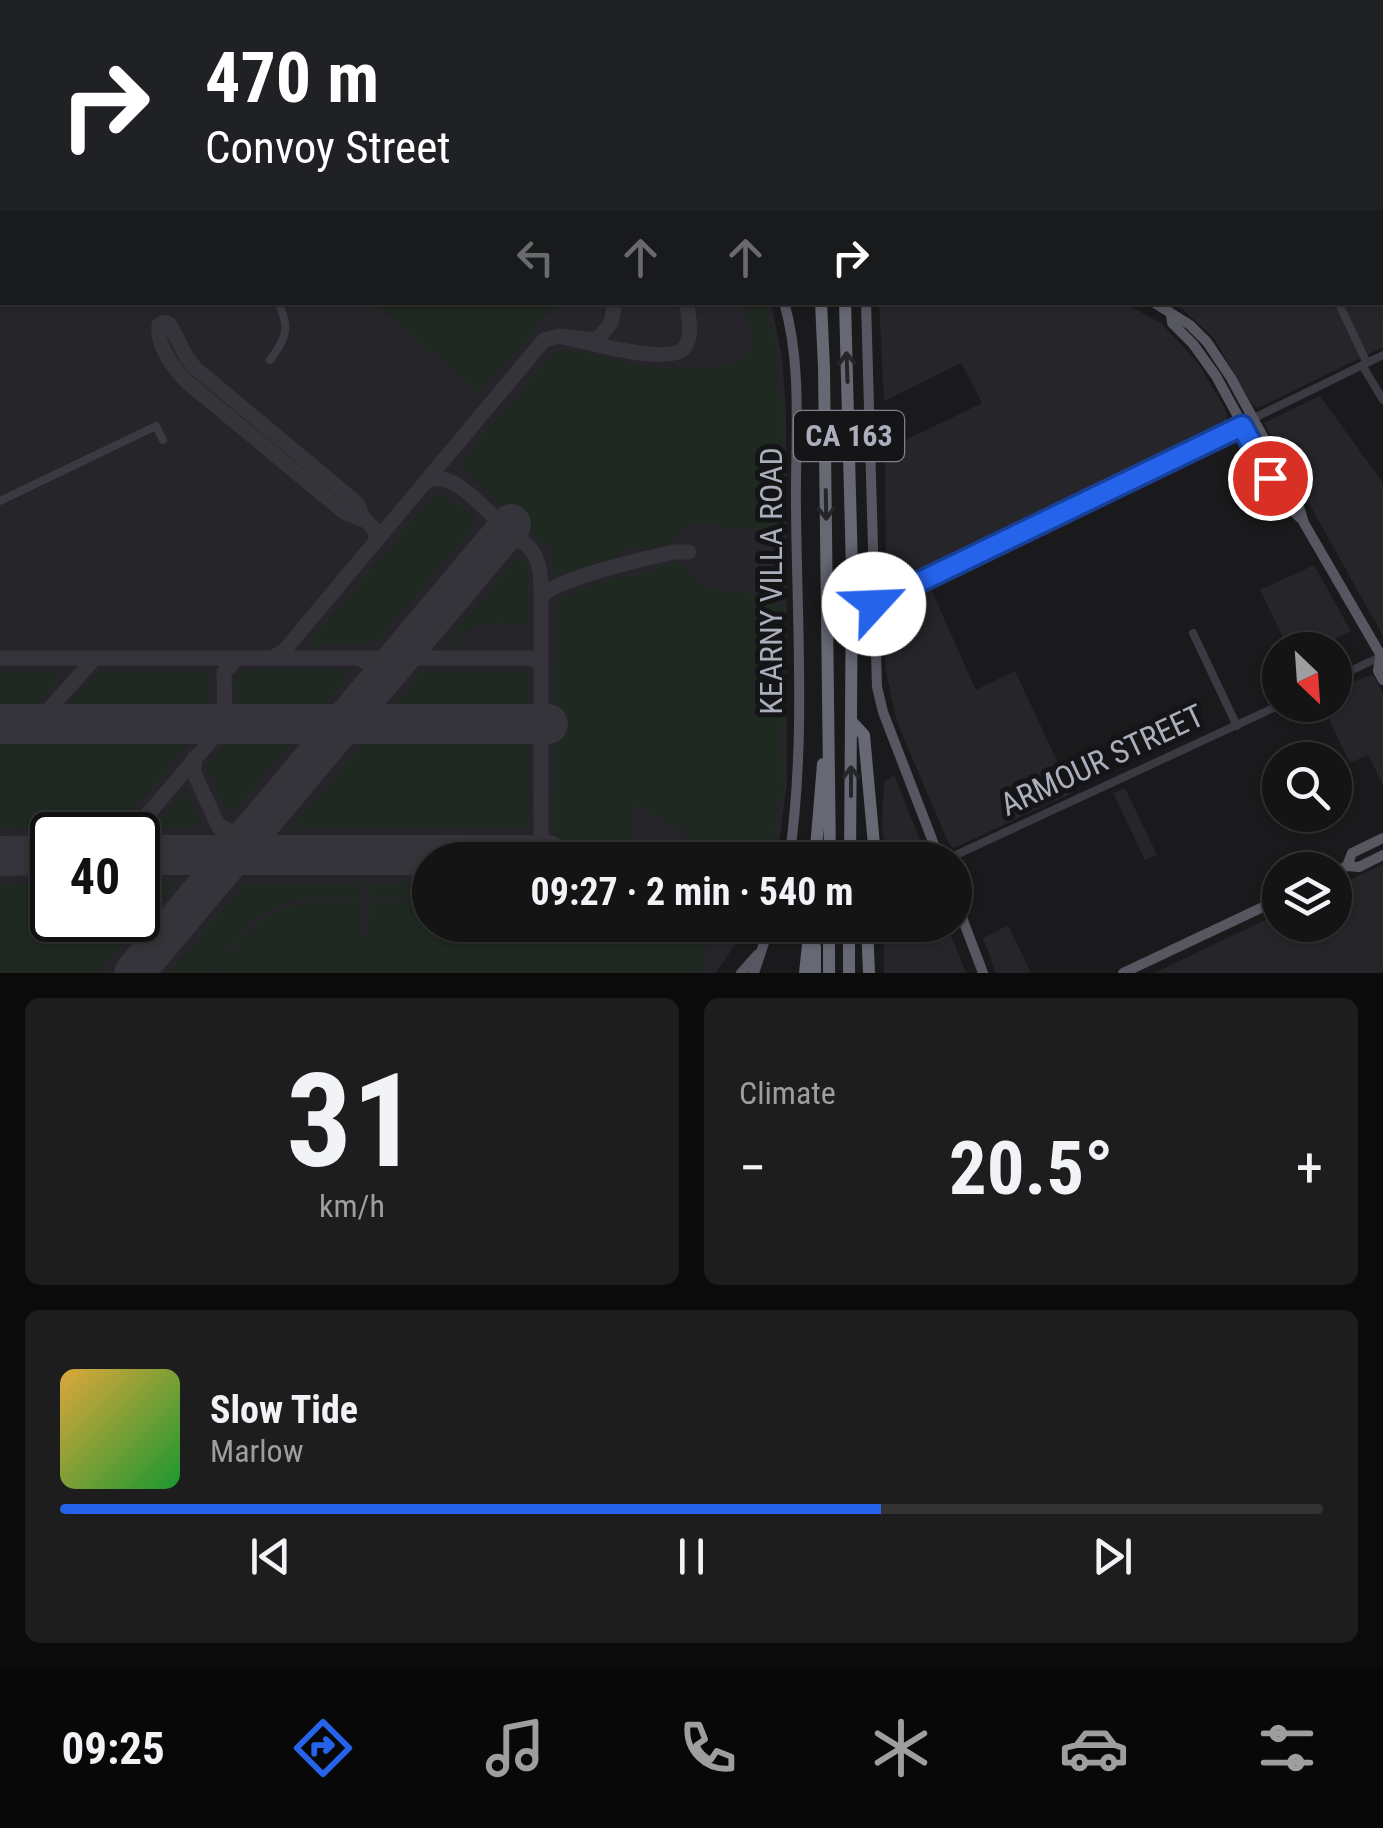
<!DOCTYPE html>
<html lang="en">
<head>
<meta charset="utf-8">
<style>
	body { margin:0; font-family:"Roboto Condensed",sans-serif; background:#1d1d1e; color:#f1f3f6; height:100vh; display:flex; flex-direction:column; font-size:38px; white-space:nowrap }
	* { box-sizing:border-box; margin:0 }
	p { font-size:32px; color:#9d9ea0 }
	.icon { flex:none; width:55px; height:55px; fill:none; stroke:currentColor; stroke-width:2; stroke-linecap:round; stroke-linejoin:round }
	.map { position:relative; height:973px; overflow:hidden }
	.side { display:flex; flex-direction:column; gap:25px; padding:25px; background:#0b0b0c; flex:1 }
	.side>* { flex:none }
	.hud { position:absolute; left:0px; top:0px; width:1385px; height:305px; box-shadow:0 2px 8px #0004,0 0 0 2px #333334; background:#202124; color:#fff; overflow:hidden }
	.needle { width:65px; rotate:155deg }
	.buttons { position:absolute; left:1262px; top:632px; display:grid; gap:20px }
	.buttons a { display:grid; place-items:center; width:90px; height:90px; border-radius:50%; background:#141415; box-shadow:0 2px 8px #0004,0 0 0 2px #333334; font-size:50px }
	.speed { position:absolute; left:30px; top:812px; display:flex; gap:20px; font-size:50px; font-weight:700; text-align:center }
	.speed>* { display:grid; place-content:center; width:130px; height:130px; border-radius:50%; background:#141415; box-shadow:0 2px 8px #0004,0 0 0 2px #333334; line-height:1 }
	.speed .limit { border:5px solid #111; border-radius:15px; background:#fff; color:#111 }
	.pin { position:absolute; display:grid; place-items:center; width:85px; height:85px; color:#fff; margin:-42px; border:5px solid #fff; border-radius:50%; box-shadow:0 2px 10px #0007 }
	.me { position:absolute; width:110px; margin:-55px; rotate:65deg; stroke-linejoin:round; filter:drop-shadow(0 0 8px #0008) }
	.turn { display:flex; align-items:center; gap:35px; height:210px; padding:0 40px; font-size:45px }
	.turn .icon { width:130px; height:130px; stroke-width:2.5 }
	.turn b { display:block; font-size:70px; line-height:85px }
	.lanes { display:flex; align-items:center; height:95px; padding:0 40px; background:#0003; justify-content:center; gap:50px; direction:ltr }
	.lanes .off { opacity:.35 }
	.big { font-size:75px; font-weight:700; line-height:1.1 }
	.side .card { flex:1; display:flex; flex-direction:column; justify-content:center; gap:15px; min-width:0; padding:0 35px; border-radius:15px; background:#1d1d1e }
	.side .dial { align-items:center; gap:0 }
	.dial b { font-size:130px; line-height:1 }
	.song { display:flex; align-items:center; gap:30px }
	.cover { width:120px; height:120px; border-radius:15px; background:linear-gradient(135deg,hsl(40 70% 55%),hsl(130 70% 35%)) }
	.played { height:10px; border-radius:5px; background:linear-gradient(90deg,#2563eb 65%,#333334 65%) }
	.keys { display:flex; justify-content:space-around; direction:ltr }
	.heat { display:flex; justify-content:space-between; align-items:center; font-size:55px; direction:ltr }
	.side .tiles { flex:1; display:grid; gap:25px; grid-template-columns:1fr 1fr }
	.card:last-child { grid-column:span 2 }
	.trip { position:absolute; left:412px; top:842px; width:560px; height:100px; border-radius:50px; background:#141415; box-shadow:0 2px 8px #0004,0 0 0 2px #333334; font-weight:700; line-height:100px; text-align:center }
	.tabs { display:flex; height:160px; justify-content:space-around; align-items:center; background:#080808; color:#9d9ea0 }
	.tabs .icon { width:70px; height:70px }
	.tabs .selected { color:#2563eb }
	.tabs b { font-size:45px; color:#f1f3f6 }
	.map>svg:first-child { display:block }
	.built { fill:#262529; fill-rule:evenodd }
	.green { fill:#1f2821 }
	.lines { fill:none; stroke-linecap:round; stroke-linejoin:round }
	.taxiway { stroke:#34343a; stroke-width:15 }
	.runway { stroke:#34343a; stroke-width:40 }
	.minor { stroke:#3a3b42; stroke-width:8 }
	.major { stroke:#565761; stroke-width:10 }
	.highway { stroke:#666873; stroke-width:12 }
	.oneway { stroke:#252629 }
	.route-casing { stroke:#184099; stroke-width:25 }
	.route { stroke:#2563eb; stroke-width:18 }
	.labels { text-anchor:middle; stroke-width:10; stroke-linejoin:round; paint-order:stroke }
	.shield { fill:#151517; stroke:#7e818a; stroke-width:2.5 }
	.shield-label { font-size:30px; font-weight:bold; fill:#abafbc }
	.street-label { font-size:32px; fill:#abafbc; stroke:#151517 }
</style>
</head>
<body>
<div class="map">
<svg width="1383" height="973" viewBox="0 0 1383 973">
	<rect width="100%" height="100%" fill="#1a1a1c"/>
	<path class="built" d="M1383 130V347L1258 408 1253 406 1214 338 1176 303 1382 302Z
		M3 302 771 303 782 357 786 411 787 782 777 860H430V925H748L716 973H0V304ZM52 835H138V920H52Z
		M879 303H1125L1162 324 1197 362 1226 410 1227 421 1142 462 1036 520 895 586 886 582 885 450 982 403 961 363 884 401Z
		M1320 396 1383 483V636L1264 423Z
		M1314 565 1351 631 1311 650H1289L1260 590Z
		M930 587 976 690 1015 671 1072 793 954 848 949 844 897 722 885 668V613L895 604Z
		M1370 675 1374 676 1383 694V785L1368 755 1350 763 1322 705H1335V690Z
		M894 775 925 852 913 860H889L885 855 882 826 884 782Z
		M1125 788 1157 855 1145 860 1113 793Z
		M1383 864V973H1154L1280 913V925H1335V887Z
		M884 925H947L966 973H884Z
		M1008 925 1031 973H996L983 938Z"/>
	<path class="green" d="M375 303H557L480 392Z
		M766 303C787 378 781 458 781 535L759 533 758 528 692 525 664 546 650 550 648 545 619 552V556L555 575 550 549 459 467 465 457 555 352 568 350C621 361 699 385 748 354L751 348 747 306Z
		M438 491 474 517V525L377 641 368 645 307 646Z
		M518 558 528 565 527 624C511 624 489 620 474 628 462 633 460 644 446 646L447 641Z
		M674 562C692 568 699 587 720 591 742 595 773 590 784 615L780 747 783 786 767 860H710L709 847 632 803 630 860H554L557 600 590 585 627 575 629 579Z
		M244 670H353L320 708 237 710 236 676Z
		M0 671 63 672 34 708 0 709Z
		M99 671 207 672 209 705 205 708 65 709Z
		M424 671H528V707L390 709Z
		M525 738 529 739 528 818 526 824 519 829H291L368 739Z
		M0 739H192L120 826 113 829H0Z
		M229 739H295L233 811 225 809 207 767Z
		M186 789 201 825 196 828 153 829Z
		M430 882V900L369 899 370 888 366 885 360 888V900C328 899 285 896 258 917 240 932 226 955 211 973H168L247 883Z
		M0 883H52V920H138V883H174L99 973H0Z
		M316 902H360L359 934 363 938 370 933 365 920 369 916V902L430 903V925H537L549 933 568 937 605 925H713L708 937 702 973H214C247 933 262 909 316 902Z"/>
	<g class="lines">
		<path class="taxiway" d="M615 302 611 323 597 340 559 336C582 341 667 365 683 349 694 338 688 316 687 302
			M427 481C451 469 481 505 498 521L501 529 496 541 504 535 513 534C536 550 541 561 541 589
			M366 521 344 512 187 382C173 368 156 344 159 325L165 322 170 325 186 356 195 368 357 503 364 519 377 532 375 542
			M541 598C553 578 646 559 673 552H689
			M0 658H530L541 664
			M271 658 284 651 544 340 559 336
			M359 658 369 664 374 675 369 693
			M53 705 54 718 66 724
			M25 724 42 717 95 658
			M195 757 194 773 218 825 238 835 255 828
			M219 827 237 849 263 855
			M130 835 225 724 224 672 237 659
			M138 842 145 851 156 855
			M541 855V735L539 729 529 724 541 717V589L546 591"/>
		<path class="runway" d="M0 724H548
			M138 855H548
			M0 856 52 855
			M134 973 511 524"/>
		<path class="minor" d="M130 0 131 2
			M1360 0 1361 2
			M42 2 48 0
			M392 2 397 0
			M0 23 2 21
			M0 299 2 297
			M1338 302 1367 363
			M270 360C287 338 290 327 278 302
			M1362 365 1383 400
			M0 501 156 426 163 440
			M876 569 887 587H906
			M874 604 1383 355
			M1193 633 1237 726
			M1335 678 1380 657
			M945 860 1280 705"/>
		<path class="major" d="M674 0V2
			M425 2 430 0
			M453 2 458 0
			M686 2V0
			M907 2V0
			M922 2V0
			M0 211 2 210
			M0 224 2 223
			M784 302C803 367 795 442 796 508 797 625 806 745 789 860
			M866 302 877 687 883 712 940 860
			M1153 302 1190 325 1207 342 1231 378 1296 497 1304 523 1383 659
			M1171 315 1172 323 1193 344 1216 376 1285 503 1300 518
			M1380 657 1378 671 1383 680
			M1347 866 1352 853 1383 838
			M1335 872 1347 866 1359 867 1383 855
			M955 899 983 973
			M741 973 758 954
			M754 973 770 925
			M1123 973 1280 899"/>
		<path class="highway" d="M779 0 781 2
			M809 0V2
			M822 0V2
			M1206 0 1211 2
			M1259 0 1264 2
			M1382 68H1383
			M1382 93H1383
			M821 302 824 368 830 860
			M845 302 852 570 850 860
			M851 721 864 735 874 845 879 860
			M815 860 823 764
			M867 925 869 973
			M815 947V973
			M805 973 810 925
			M829 973V925
			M849 973V925"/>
	</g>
	<defs><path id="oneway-shaft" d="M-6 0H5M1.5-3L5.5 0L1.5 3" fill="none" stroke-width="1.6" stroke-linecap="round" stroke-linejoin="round" transform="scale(2.5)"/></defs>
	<g class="oneway">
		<use href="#oneway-shaft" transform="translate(847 367) rotate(-92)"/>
		<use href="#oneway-shaft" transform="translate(826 505) rotate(89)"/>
		<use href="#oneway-shaft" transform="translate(851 781) rotate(-90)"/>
	</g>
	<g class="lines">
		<g class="route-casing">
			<path id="route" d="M874 604 1242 426 1270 478"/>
		</g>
		<use href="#route" class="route"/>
	</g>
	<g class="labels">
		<rect class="shield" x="794" y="411" width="110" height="50" rx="8"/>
		<g class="shield-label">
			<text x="849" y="446">CA 163</text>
		</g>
		<g class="street-label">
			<text transform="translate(771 581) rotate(-90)" y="11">KEARNY VILLA ROAD</text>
			<text transform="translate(1102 760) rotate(-25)" y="11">ARMOUR STREET</text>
		</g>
	</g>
</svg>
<div class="buttons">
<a><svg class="needle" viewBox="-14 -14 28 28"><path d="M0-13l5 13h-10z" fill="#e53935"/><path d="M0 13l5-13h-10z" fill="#9d9ea0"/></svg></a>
<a><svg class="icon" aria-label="search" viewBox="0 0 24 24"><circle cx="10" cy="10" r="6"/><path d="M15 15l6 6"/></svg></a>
<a><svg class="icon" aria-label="layers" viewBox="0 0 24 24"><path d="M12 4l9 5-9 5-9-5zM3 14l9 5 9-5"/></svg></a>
</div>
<div class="speed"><div class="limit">40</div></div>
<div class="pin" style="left:1270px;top:478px;background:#d93025"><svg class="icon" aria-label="arrive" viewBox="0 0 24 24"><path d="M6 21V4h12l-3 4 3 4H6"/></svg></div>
<svg class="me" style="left:874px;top:604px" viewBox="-20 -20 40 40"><circle r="19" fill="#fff"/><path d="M0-13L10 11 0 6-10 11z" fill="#2563eb"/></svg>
<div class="trip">09:27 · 2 min · 540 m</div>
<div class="hud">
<div class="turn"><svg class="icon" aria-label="right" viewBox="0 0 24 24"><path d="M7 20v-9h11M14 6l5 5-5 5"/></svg><div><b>470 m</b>Convoy Street</div></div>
<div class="lanes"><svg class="icon off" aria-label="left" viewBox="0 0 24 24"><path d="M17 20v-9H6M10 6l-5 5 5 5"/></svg><svg class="icon off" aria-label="ahead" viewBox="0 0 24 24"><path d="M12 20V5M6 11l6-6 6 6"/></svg><svg class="icon off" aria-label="ahead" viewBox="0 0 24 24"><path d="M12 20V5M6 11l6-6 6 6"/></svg><svg class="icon" aria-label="right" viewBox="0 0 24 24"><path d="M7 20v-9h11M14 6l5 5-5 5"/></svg></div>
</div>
</div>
<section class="side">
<div class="tiles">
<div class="card dial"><b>31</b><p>km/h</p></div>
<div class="card"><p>Climate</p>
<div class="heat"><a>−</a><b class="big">20.5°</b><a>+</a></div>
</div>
<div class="card">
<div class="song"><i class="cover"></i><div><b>Slow Tide</b><p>Marlow</p></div></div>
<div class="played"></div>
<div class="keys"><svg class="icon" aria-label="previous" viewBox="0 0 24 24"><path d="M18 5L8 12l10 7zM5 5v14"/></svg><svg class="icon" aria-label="pause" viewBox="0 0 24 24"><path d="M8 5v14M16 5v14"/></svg><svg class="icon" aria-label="next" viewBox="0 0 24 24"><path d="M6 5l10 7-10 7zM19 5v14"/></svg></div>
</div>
</div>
</section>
<nav class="tabs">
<b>09:25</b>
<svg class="icon selected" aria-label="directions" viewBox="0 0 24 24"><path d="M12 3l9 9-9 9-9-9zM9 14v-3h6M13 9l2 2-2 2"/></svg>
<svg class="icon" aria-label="music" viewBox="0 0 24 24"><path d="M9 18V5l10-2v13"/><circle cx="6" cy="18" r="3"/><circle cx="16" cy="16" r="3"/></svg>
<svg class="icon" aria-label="phone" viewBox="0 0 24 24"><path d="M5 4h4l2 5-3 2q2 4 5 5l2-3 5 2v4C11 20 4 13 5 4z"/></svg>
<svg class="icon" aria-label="climate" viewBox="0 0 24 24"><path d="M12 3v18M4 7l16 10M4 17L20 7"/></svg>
<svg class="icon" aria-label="car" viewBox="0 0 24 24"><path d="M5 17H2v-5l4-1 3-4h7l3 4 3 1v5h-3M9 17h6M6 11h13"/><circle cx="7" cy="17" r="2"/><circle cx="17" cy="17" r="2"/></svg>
<svg class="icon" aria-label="filters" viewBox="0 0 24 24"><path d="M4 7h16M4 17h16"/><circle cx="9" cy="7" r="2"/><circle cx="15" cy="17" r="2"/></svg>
</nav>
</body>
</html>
